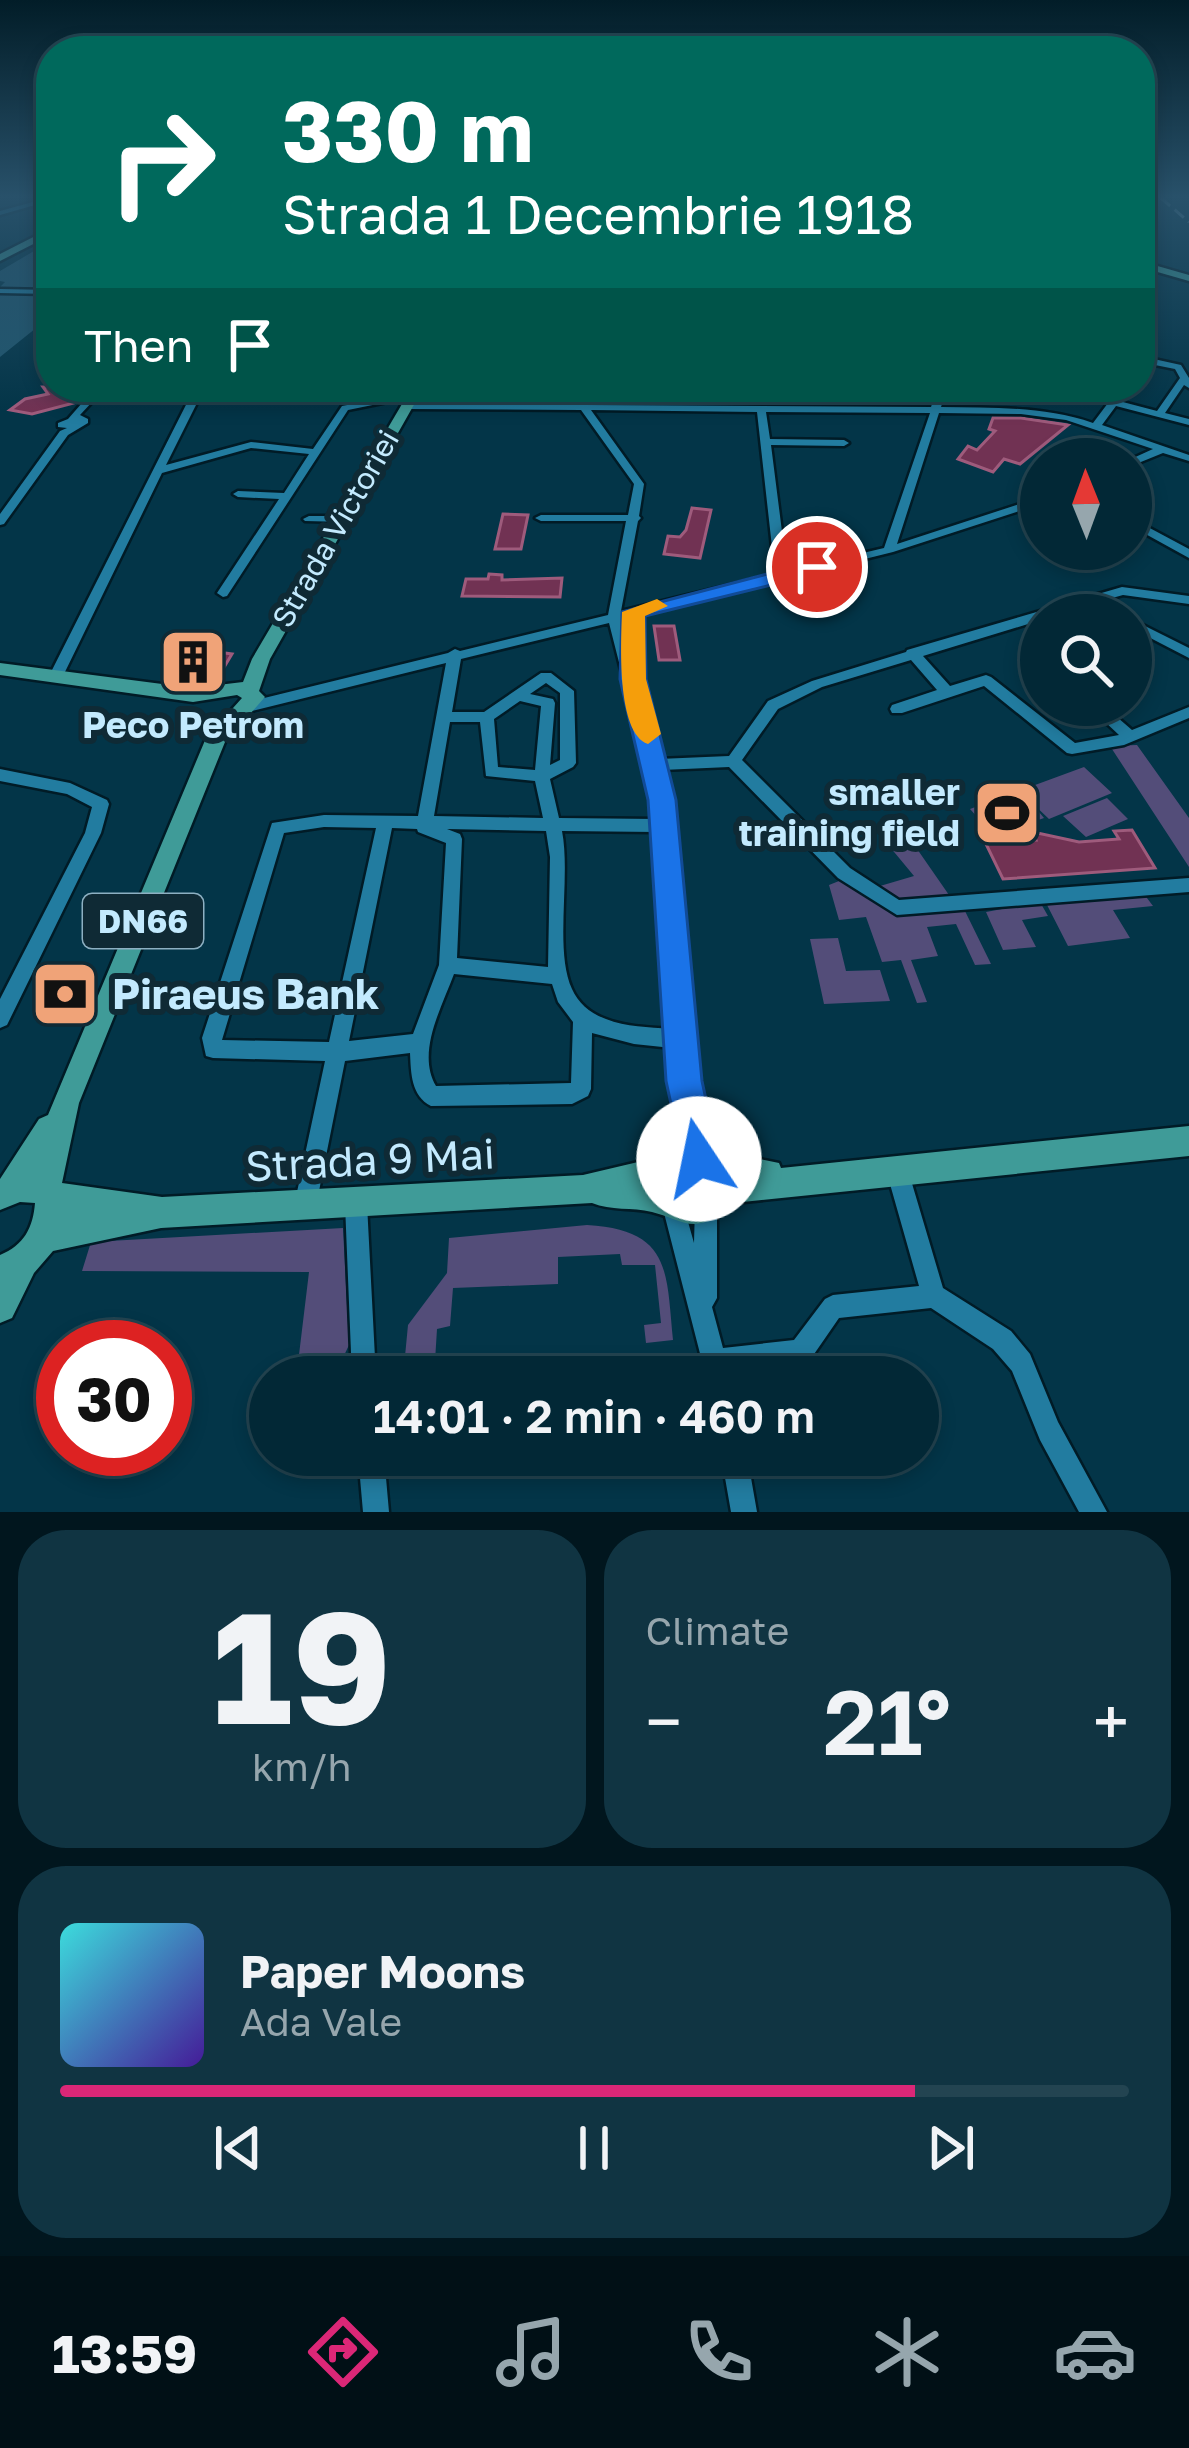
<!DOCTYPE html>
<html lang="en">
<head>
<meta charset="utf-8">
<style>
	body { margin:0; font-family:"Golos Text",sans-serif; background:#103442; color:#f1f3f6; height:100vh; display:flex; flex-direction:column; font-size:45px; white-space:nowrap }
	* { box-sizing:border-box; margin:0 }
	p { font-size:39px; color:#96a6ad }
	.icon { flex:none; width:66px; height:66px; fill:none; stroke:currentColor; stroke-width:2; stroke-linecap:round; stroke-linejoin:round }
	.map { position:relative; height:1512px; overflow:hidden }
	.side { display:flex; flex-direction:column; gap:18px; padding:18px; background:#01161e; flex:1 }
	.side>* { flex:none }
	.top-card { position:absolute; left:36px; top:36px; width:1119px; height:366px; border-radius:48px; box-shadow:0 6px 18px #0003,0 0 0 3px #234451; background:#00695c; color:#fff; overflow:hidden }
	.needle { width:78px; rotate:359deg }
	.tools { position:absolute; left:1020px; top:438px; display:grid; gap:24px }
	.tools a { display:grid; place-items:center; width:132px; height:132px; border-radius:50%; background:#022836; box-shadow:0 6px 18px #0003,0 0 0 3px #234451; font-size:60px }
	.speed { position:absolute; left:36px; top:1320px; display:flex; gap:24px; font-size:60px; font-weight:700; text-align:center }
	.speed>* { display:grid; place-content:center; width:156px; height:156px; border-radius:50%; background:#022836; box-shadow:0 6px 18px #0003,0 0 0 3px #234451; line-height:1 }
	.speed .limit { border:18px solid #d22; background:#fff; color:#111 }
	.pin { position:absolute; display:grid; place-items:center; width:102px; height:102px; color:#fff; margin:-51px; border:6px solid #fff; border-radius:50%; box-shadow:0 3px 12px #0007 }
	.me { position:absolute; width:132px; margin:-66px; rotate:349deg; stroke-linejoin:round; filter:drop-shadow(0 0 9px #0008) }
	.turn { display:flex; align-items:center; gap:42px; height:252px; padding:0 48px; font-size:54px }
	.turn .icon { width:156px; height:156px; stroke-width:2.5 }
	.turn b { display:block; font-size:84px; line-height:102px }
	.then { display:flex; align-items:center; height:114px; padding:0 48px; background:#0003; gap:24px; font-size:45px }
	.big { font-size:90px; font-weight:600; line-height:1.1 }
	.side .card { flex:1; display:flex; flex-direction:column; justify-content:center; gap:18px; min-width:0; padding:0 42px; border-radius:48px; background:#103442 }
	.side .dial { align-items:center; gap:0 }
	.dial b { font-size:156px; line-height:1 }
	.song { display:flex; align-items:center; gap:36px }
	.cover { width:144px; height:144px; border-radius:18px; background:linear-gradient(135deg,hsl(180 70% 55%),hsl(260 70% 35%)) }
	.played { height:12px; border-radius:6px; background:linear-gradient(90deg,#db2777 80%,#234451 80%) }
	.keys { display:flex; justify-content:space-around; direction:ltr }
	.heat { display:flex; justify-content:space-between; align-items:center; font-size:66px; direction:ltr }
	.side .tiles { flex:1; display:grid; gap:18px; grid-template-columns:1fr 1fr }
	.card:last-child { grid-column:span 2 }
	.trip { position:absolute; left:249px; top:1356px; width:690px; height:120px; border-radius:60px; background:#022836; box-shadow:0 6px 18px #0003,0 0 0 3px #234451; font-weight:600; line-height:120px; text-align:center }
	.dock { display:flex; height:192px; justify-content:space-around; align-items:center; background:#011016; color:#96a6ad }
	.dock .icon { width:84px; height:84px }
	.dock .current { color:#db2777 }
	.dock b { font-size:54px; color:#f1f3f6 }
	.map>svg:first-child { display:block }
	.green { fill:#534d79 }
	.water { fill:#20576f }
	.building { fill:#713253; stroke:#9e5b7c; stroke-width:3 }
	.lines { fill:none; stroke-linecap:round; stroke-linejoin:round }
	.minor-casing { stroke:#011b26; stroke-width:5 }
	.major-casing { stroke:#011b26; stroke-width:5 }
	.minor { fill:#227ca0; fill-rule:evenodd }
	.major { fill:#3f9b98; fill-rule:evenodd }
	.rail { stroke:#90bacd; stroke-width:3; stroke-dasharray:12 6; stroke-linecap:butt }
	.route { fill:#1a73e8; stroke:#114b97; stroke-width:3 }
	.slow { fill:#f59e0b }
	.labels { text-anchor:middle; stroke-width:12; stroke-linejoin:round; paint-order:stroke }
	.far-street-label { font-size:30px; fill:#c3eafe; stroke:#0f2a35 }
	.shield { fill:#0f2a35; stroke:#8db0c2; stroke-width:3 }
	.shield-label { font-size:33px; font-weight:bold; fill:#c3eafe }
	.poi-label { font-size:36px; font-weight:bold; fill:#c3eafe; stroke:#0f2a35 }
	.near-poi-label { font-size:42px; font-weight:bold; fill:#c3eafe; stroke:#0f2a35; text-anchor:start }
	.near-street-label { font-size:42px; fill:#c3eafe; stroke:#0f2a35 }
</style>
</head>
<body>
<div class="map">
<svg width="1189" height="1512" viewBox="0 0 1189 1512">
	<rect width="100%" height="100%" fill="#033548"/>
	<path class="green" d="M1137 745 1189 818V867L1110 746Z
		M1084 767 1112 793 1049 819 1028 799 1044 818 994 836 970 809Z
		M1107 798 1128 819 1086 837 1063 816Z
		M906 833 949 895 894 901 880 886 914 876 885 841Z
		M844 879C885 910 914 911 964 909L991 964 975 965 956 924 927 927 938 956 911 960 927 1002 917 1003 901 960 882 962 866 917 839 920 829 885Z
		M1144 894 1153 906 1113 910 1130 938 1068 946 1046 903Z
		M1040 902 1048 916 1022 920 1036 947 1003 950 986 912Z
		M838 938 846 971 880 970 890 1001 824 1004 810 939Z
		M587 1225C672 1230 666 1272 673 1340L646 1343 644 1325 661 1323 655 1265H622L620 1254 558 1257V1284L453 1288 450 1326 437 1329 434 1377H403L408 1325 447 1273 449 1238Z
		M343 1228 349 1345 340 1364 298 1363 309 1272 82 1271 91 1242Z"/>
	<path class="water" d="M51 241V316L0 357V287L5 282 0 281V271Z"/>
	<path class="building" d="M43 387H87L74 403 32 414 10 410 25 399 48 394Z
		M993 418H1021L1068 425 1020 464 1004 459 993 472 958 459 968 446 977 450 995 431 989 429Z
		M692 508 711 510 700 558 664 554 668 536 680 537 686 530Z
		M503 514 528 515 521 549H495Z
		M489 574 502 575V580L562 578 560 597 462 596 466 579H488Z
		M654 626H674L680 660H659Z
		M196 639 209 640 203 650 232 654 217 679 168 678Z
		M1132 830 1155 868 1003 879 985 842 1036 840 1033 832 1079 842 1119 839 1114 831Z"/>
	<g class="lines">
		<g class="minor-casing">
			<path id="minor" d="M40 200 42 203 0 215V211Z
				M0 289 51 290V294L0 293Z
				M1140 356 1181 365 1189 378V388L1184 385 1165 413 1189 419V425L1116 406 1102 425 1189 455V461L1163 453 1131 466V459L1153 449 1066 420 1021 414 939 413 897 544 1041 497V504L893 552 639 615 638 682 659 759 729 756 768 701 812 681 906 652 907 650 1122 587 1189 596V604L1123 595 1105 600 1124 615H1109L1093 604 1057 615H1041V620L923 656 950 686 986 675 991 677 1075 743 1119 735 1087 705H1103L1132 730 1189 707V718L1124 745 1072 754 1067 753 984 686 902 713H892L890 709 892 705 937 690 911 660 822 687 778 709 742 760 850 868 899 900 1189 878V892L897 915 838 878 729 767 662 770 670 800 673 826 694 1081 710 1159 707 1167 699 1170 691 1167 687 1149 683 1166 675 1169 667 1166 664 1158 672 1096 675 1089 672 1048 634 1044 592 1033 591 1089 588 1096 572 1104 431 1106C411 1096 411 1073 410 1053L345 1061 316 1206 313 1214 305 1217 297 1214 294 1206 325 1061 213 1058 206 1056 202 1038 272 823 324 815 418 816 446 663 252 711 245 706 252 701 448 653 455 649 460 651 608 615 626 521H541L535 518 541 515H628L634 484 581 410 407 409 404 408V404L578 405 574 387H584L587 405 931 407 938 387H948L941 407C993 408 1044 406 1093 423L1120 387H1130L1119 401 1157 411 1180 378 1175 369 1140 362ZM591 410 757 412 775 574 621 611 638 521 641 518 639 516 644 484ZM766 412 930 413 884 548 787 571 771 445 844 446 849 443 844 440 770 439ZM609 623 654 800 656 819 559 818 550 779 573 767 576 763 574 691 551 673H541L484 712H452L461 659ZM546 683 560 693V760L550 765 555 703 553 699 530 694ZM520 701 541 706 535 770 498 767 494 719ZM450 722H480L486 776 535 781 543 818 434 816ZM324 827 376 828 329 1042 222 1040 284 833ZM392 828 417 829 418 832 446 843 439 965 413 1034 349 1041ZM447 829 546 831 550 857 548 967 457 958 462 839 460 834ZM562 831 656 832 670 1029C649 1027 626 1027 606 1019 591 1014 578 1003 572 989 554 950 571 877 562 831ZM454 974 552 984 558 1002 573 1022 571 1083 436 1086C416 1052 442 1007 454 974Z
				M96 387H106L80 415 88 419V423L68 435 4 524 0 525V514L60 431 67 428 58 427V423L68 419Z
				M195 387H205L166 465 251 442 313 449 342 406 412 393 417 396 348 410 227 596 223 597 217 593 279 499 238 497 233 494 238 491 284 493 309 454 251 448 162 473 63 676 56 681 51 679 49 676Z
				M309 516H345L351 519 345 522 305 521 303 519Z
				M1131 518 1189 549V558L1131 526Z
				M1131 619 1189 648V658L1131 628Z
				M0 769 70 783 107 800 109 804 101 833 7 1025 0 1028V999L85 833 92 807 67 794 0 781Z
				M897 1159 905 1162 908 1170 943 1288 1011 1331 1030 1354 1058 1422 1107 1512H1079L1040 1440 1012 1371 993 1349 931 1308 839 1318 810 1360 801 1363 729 1372 730 1377H706L662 1205 665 1197 673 1194 681 1197 694 1243 695 1206 698 1198 706 1195 714 1198 717 1206V1298L712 1307 723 1348 794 1340 825 1299 833 1295 919 1286 886 1170 889 1162Z
				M356 1193 364 1196 367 1204 376 1377H352L345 1204 348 1196Z
				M358 1455H384L389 1512H363Z
				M721 1455H747L757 1512H731Z"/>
		</g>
		<g class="major-casing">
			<path id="major" d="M51 228V235L0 261V254Z
				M1140 261 1189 275V281L1140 267Z
				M412 387H424L270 659 259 691 265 697 225 742 79 1103 62 1183 162 1197 583 1175 655 1158 665 1149 688 1141 714 1150 779 1163 781 1168 1189 1126V1156L724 1204C700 1239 681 1219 652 1212 632 1207 611 1211 592 1203L161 1228 53 1251 34 1273 12 1318 0 1323V1255C24 1245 33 1228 35 1203L20 1202 0 1210V1179L39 1119 48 1115 206 738 242 698 237 695 193 702 0 675V663L193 688 243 682 252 659ZM683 1171H693L699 1178V1187L693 1194H683L677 1187V1178Z"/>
		</g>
		<use href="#minor" class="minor"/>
		<use href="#major" class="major"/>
		<path class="rail" d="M1161 198 1189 222"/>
	</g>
	<linearGradient id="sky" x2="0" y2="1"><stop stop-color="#021d28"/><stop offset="0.48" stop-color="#28516a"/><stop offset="1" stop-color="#28516a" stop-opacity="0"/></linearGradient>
	<rect width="1189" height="410" fill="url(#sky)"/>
	<path class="route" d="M817 561 828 567 824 572 645 616 646 679 676 800 702 1081 719 1159 713 1173 699 1178 686 1173 666 1081 648 800 620 679 622 612Z"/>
	<path class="slow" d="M657 599 668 606 645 616 646 679 661 734 648 744C616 733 621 641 622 612Z"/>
	<defs>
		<g id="building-square" transform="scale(3.45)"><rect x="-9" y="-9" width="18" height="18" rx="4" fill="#f0a378" stroke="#0f2a35"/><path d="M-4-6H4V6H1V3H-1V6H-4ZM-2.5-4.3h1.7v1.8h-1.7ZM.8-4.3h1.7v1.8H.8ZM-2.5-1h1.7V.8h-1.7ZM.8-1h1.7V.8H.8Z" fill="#111"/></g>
		<g id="stadium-square" transform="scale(3.45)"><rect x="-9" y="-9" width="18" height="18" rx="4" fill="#f0a378" stroke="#0f2a35"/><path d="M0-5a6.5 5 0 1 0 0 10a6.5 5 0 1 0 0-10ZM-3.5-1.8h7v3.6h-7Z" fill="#111"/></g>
		<g id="bank-square" transform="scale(3.45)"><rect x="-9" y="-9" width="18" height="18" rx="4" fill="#f0a378" stroke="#0f2a35"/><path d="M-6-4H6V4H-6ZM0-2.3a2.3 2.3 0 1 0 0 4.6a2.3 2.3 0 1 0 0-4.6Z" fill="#111"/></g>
	</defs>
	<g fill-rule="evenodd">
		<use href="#building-square" x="193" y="662"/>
		<use href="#stadium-square" x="1007" y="813"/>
		<use href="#bank-square" x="65" y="994"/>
	</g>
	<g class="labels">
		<g class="far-street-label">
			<text transform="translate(336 529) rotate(-60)" y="10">Strada Victoriei</text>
		</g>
		<rect class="shield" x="83" y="894" width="120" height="54" rx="9"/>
		<g class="shield-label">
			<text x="143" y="933">DN66</text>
		</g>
		<g class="poi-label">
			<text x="193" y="738">Peco Petrom</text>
			<text x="960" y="805" text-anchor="end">smaller<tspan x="960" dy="41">training field</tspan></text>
		</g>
		<g class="near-poi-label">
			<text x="112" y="1009">Piraeus Bank</text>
		</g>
		<g class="near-street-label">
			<text transform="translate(370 1160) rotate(-3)" y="15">Strada 9 Mai</text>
		</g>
	</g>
</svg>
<div class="tools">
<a><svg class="needle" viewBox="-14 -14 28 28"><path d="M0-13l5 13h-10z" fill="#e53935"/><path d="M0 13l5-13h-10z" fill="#96a6ad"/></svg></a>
<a><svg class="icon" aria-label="search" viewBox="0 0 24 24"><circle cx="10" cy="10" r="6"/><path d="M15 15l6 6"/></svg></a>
</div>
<div class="speed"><div class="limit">30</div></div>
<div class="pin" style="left:817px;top:567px;background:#d93025"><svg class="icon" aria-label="arrive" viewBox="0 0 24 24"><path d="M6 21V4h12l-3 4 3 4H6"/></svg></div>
<svg class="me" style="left:699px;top:1159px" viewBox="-20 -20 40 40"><circle r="19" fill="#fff"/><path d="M0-13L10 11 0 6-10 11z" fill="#1a73e8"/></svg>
<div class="trip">14:01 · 2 min · 460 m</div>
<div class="top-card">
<div class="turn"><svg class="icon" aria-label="right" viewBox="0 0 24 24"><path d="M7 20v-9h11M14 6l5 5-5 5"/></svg><div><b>330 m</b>Strada 1 Decembrie 1918</div></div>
<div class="then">Then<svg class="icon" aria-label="arrive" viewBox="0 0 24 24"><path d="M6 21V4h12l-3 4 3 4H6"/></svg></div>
</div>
</div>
<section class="side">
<div class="tiles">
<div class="card dial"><b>19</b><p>km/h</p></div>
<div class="card"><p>Climate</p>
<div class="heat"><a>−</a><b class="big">21°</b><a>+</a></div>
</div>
<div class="card">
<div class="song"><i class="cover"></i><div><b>Paper Moons</b><p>Ada Vale</p></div></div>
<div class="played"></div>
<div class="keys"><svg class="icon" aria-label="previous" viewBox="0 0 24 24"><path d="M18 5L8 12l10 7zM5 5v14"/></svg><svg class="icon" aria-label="pause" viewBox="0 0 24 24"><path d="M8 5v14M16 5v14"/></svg><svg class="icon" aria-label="next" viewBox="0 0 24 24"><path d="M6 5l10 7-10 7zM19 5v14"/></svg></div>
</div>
</div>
</section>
<nav class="dock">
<b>13:59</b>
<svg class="icon current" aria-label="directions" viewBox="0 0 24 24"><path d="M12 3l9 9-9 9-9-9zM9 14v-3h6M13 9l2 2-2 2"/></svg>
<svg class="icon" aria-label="music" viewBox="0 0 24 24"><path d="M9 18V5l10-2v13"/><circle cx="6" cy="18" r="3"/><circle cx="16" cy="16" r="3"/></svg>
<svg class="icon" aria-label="phone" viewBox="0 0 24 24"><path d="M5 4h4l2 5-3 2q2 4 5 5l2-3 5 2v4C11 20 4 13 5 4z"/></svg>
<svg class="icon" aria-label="climate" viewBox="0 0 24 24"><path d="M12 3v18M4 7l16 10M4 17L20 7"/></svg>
<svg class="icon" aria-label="car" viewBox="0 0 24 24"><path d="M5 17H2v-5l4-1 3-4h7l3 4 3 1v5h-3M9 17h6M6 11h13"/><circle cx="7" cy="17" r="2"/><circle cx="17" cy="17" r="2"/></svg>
</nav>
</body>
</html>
